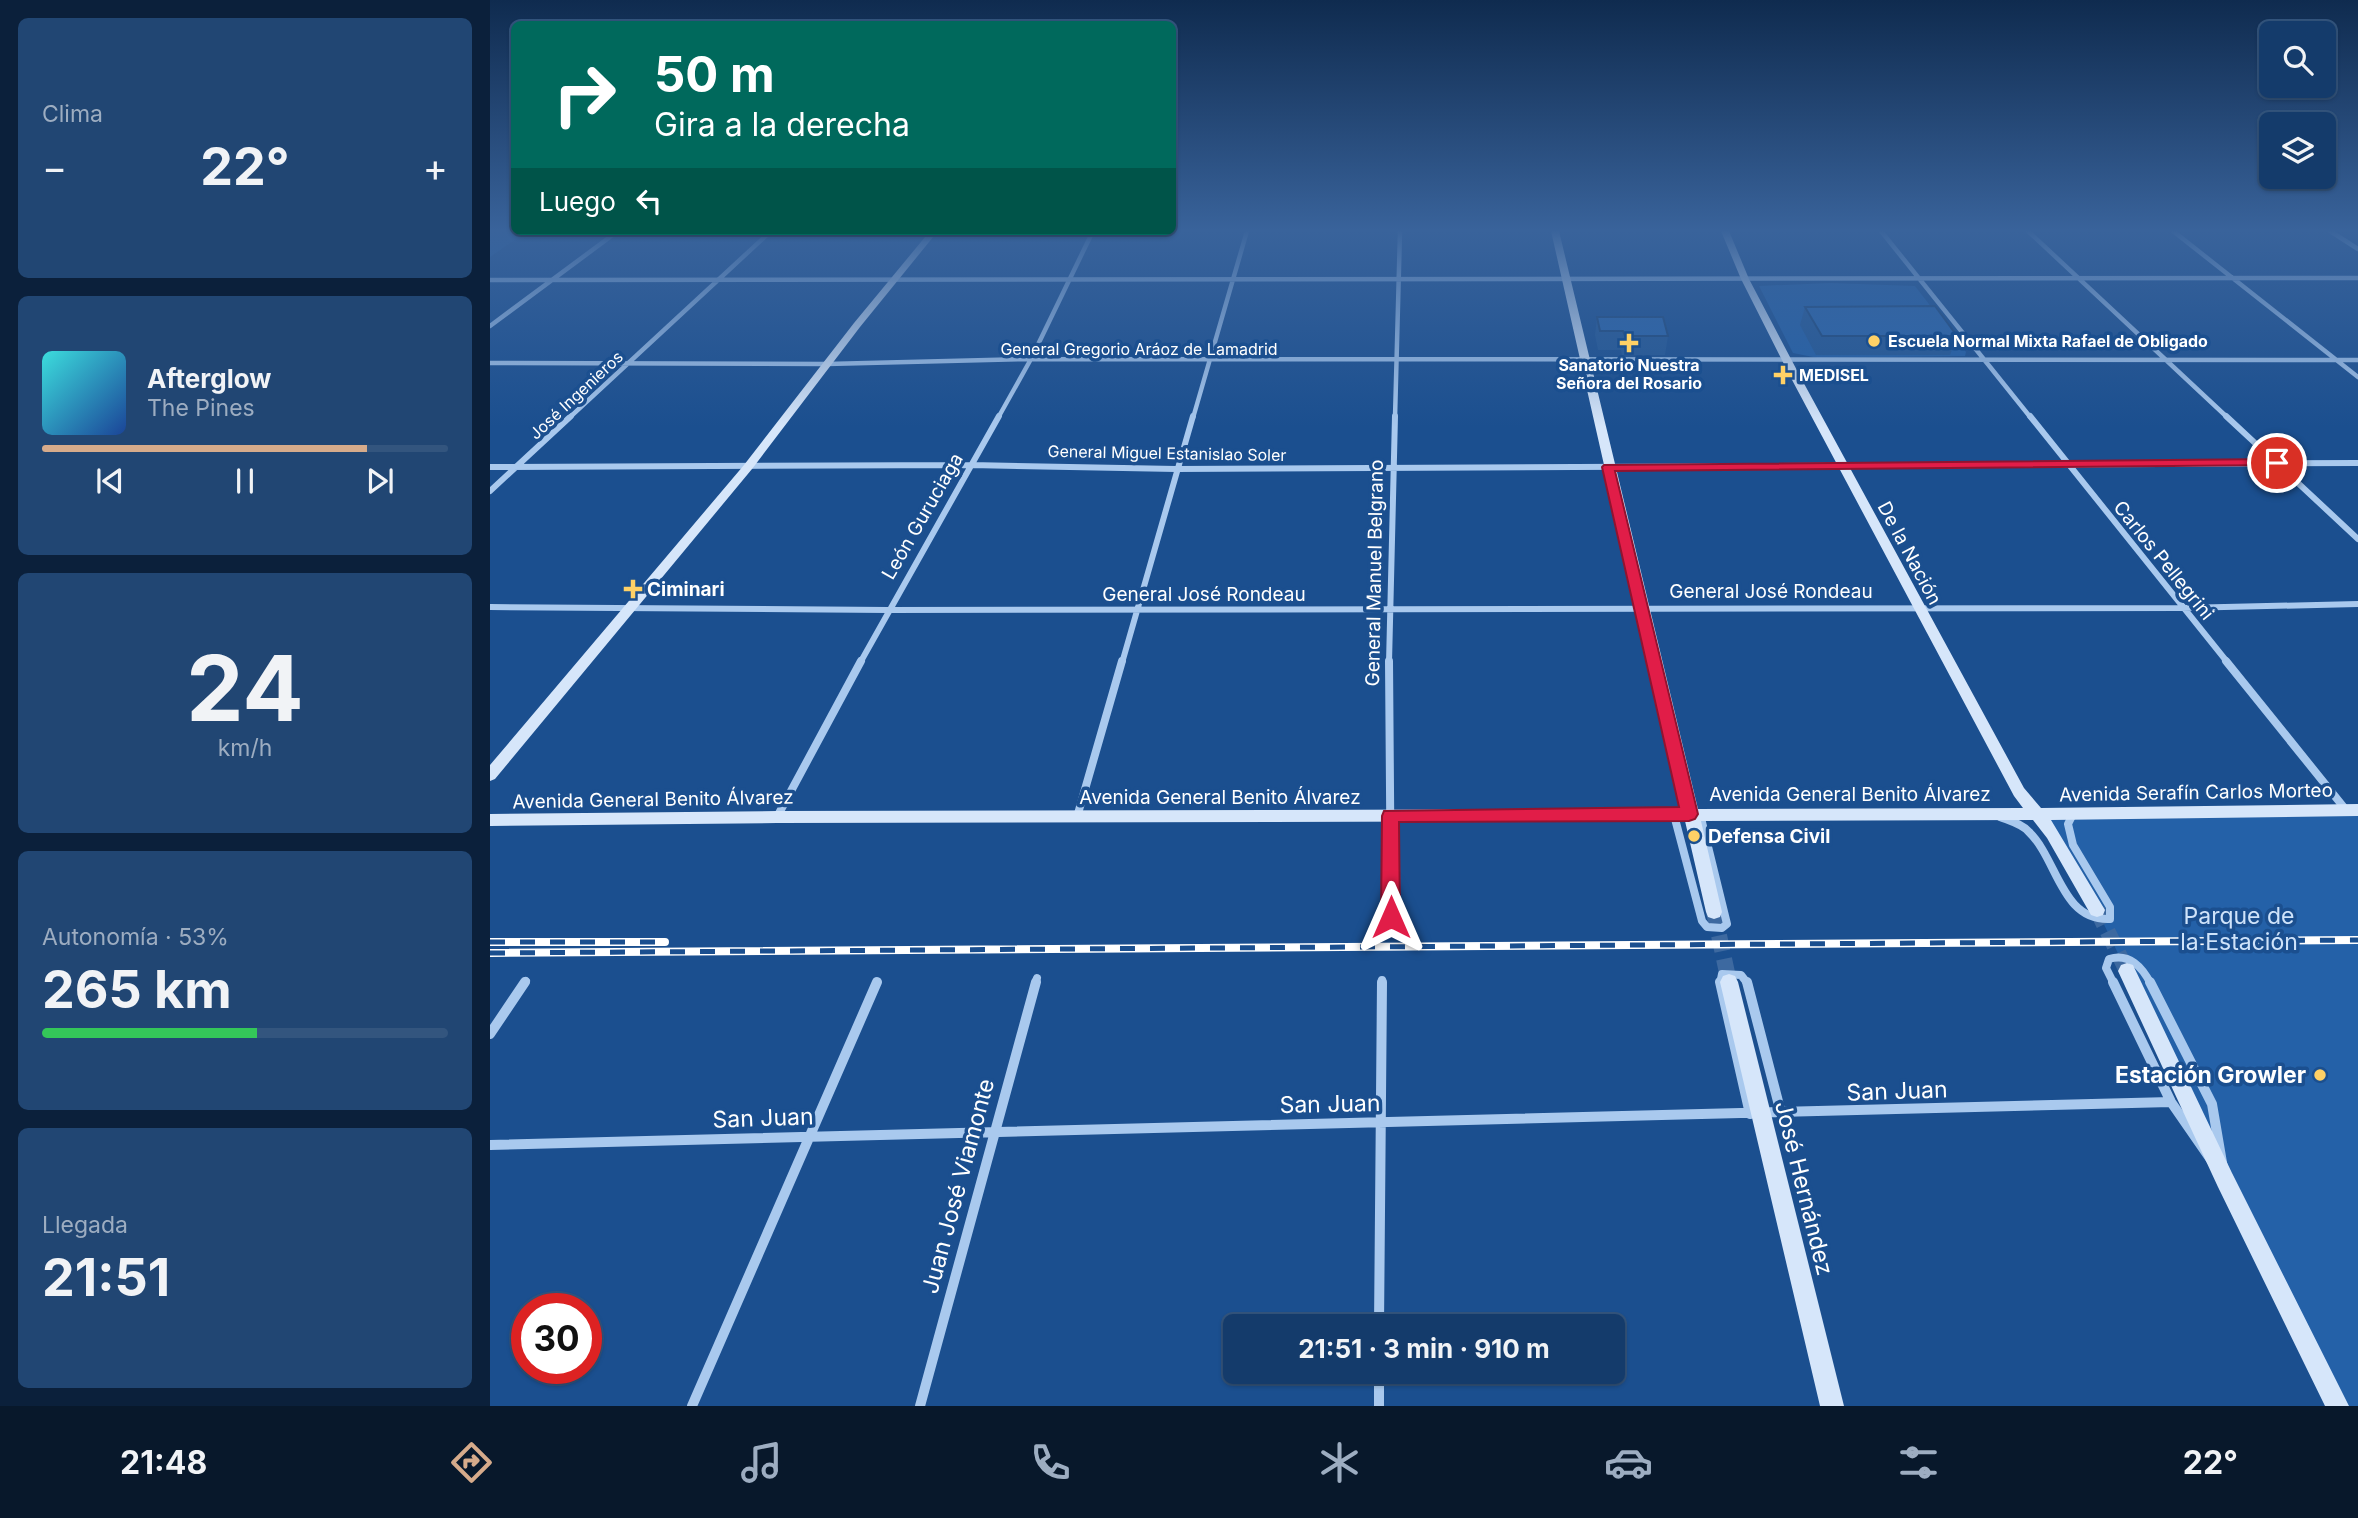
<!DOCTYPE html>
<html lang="es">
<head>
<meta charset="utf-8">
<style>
	body { margin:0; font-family:Inter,sans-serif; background:#214673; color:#f1f3f6; height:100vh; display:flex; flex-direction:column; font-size:26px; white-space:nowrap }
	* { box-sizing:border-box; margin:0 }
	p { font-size:23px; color:#9dadc1 }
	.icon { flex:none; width:38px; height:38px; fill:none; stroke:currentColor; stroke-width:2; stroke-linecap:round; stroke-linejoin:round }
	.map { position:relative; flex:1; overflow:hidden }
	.details { display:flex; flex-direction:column; gap:18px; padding:18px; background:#0b203b; width:490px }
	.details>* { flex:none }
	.guide { position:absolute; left:21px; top:21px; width:665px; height:214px; border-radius:10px; box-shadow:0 2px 5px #0004,0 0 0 2px #33557e; background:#00695c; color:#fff; overflow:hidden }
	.tools { position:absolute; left:1769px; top:21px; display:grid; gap:14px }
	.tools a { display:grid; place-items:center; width:77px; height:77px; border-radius:10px; background:#143b6b; box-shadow:0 2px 5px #0004,0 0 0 2px #33557e; font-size:35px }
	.speed { position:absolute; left:21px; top:1293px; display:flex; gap:14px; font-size:35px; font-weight:700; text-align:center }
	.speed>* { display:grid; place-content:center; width:91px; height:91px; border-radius:50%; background:#143b6b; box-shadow:0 2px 5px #0004,0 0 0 2px #33557e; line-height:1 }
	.speed .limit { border:10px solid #d22; background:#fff; color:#111 }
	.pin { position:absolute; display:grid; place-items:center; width:60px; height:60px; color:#fff; margin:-30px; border:4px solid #fff; border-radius:50%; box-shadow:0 2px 7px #0007 }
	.me { position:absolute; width:77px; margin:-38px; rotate:0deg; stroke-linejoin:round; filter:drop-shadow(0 0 5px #0008) }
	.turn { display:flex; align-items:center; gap:24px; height:147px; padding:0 28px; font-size:32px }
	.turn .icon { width:91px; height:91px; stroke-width:2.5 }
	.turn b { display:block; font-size:49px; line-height:60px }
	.then { display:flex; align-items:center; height:66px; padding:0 28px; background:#0003; gap:14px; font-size:26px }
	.big { font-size:52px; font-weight:700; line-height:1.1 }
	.details .widget { flex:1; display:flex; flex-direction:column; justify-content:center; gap:10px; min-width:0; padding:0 24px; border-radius:10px; background:#214673 }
	.details .dial { align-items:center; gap:0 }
	.dial b { font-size:91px; line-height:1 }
	.song { display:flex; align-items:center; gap:21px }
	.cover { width:84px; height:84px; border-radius:10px; background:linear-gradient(135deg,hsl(180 70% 55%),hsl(220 70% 35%)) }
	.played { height:7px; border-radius:4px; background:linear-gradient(90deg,#d6ab8b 80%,#33557e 80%) }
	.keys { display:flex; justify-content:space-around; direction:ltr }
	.heat { display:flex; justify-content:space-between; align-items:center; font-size:38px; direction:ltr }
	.charge { height:10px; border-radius:5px; background:linear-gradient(90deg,#34c759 53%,#33557e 0) }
	.trip { position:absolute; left:733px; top:1314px; width:402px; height:70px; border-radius:10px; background:#143b6b; box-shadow:0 2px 5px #0004,0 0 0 2px #33557e; font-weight:700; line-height:70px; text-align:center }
	.menu { display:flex; height:112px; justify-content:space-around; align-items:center; background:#08182b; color:#9dadc1 }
	.menu .icon { width:49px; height:49px }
	.menu .active { color:#d6ab8b }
	.menu b { font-size:32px; color:#f1f3f6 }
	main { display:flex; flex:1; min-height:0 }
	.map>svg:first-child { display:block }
	.green { fill:#2461a8 }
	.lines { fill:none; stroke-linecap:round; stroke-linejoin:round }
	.secondary-tunnel { stroke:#3d69a0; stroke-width:16; stroke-dasharray:16 8; stroke-linecap:butt }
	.street-far3 { stroke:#a9c9ee; stroke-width:4.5 }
	.street-far2 { stroke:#a9c9ee; stroke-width:6 }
	.street-far1 { stroke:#a9c9ee; stroke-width:8 }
	.street { stroke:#a9c9ee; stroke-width:10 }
	.secondary { fill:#d6e6fa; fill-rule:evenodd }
	.rail-casing { stroke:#fff; stroke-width:8 }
	.rail { stroke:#1b4f8f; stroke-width:5; stroke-dasharray:15; stroke-linecap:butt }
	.wall { fill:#245895 }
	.building { fill:#2a66ad; stroke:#1d4779; stroke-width:2 }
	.route { fill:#e11d48; stroke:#92132f; stroke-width:2 }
	.poi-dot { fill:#ffd166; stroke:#1b4f8f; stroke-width:2.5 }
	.labels { text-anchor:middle; stroke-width:7; stroke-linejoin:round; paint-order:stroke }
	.far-poi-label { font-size:16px; font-weight:bold; fill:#fff; stroke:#1b4f8f; text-anchor:start }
	.far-street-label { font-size:16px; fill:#fff; stroke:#1b4f8f }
	.street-label { font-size:19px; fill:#fff; stroke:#1b4f8f }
	.poi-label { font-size:19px; font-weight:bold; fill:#fff; stroke:#1b4f8f; text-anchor:start }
	.near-park-label { font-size:23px; fill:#cfe3fa; stroke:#1b4f8f }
	.near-poi-label { font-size:23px; font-weight:bold; fill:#fff; stroke:#1b4f8f; text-anchor:end }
	.near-street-label { font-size:23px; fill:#fff; stroke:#1b4f8f }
</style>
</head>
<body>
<main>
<section class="details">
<div class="widget"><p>Clima</p>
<div class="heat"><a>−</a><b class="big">22°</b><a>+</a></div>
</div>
<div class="widget">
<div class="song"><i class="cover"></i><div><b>Afterglow</b><p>The Pines</p></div></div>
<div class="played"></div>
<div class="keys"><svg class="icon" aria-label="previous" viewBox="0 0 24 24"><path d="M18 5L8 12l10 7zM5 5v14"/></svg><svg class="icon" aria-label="pause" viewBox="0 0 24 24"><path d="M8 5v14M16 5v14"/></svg><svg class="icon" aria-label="next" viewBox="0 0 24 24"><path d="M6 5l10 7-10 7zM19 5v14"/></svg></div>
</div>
<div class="widget dial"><b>24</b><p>km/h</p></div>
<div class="widget"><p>Autonomía · 53%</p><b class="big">265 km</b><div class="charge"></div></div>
<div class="widget"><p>Llegada</p><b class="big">21:51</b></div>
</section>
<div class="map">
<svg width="1868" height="1406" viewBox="0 0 1868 1406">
	<rect width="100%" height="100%" fill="#1b4f8f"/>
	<path class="green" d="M0 231H38L0 257Z
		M1340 283 1425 286 1476 352 1475 356 1328 358 1303 353 1269 286Z
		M1868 810V1406H1847L1607 910 1544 813Z"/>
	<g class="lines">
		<path class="secondary-tunnel" d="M1607 910 1637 971
			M1224 912 1239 982"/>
		<path class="street-far3" d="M1391 231 1541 418
			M1538 231 1738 418
			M1683 231 1868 377
			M1840 231 1868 249
			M0 280 1868 278
			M0 326 128 231
			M0 363 337 364 541 359 1868 360
			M79 418 281 231
			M508 418 541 359 603 231
			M703 418 757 231
			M905 418 910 231"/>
		<path class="street-far2" d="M1540 416 1738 663
			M1736 416 1868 539
			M0 467 481 465 686 469 1868 463
			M0 491 81 416
			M0 607 398 610 1692 608 1868 604
			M370 663 509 416
			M632 663 703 416
			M899 663 905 416"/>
		<path class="street-far1" d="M899 661 901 917
			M1736 661 1856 810
			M1184 815 1212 921 1217 927 1232 928 1237 924 1210 814
			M287 817 371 661
			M587 817 632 661
			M1510 817C1520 821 1532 824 1539 832 1568 860 1571 921 1620 919V907L1583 845 1578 824 1583 814
			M34 984 36 981
			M545 984 547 978
			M892 984V980
			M1230 984 1232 974 1251 975 1258 984
			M1624 984 1616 968 1619 959C1640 953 1652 967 1661 984"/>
		<path class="street" d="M1230 982 1260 1114
			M1257 982 1291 1113
			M1623 982 1681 1102 1735 1180 1722 1104 1660 982
			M0 1034 35 982
			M0 1145 1681 1102
			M889 1326 892 982
			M889 1372V1406
			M202 1406 387 982
			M430 1406 546 982"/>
		<path class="secondary" d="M440 231H448L370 327 262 469 5 779 0 781V765L254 465 364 323Z
			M1061 231H1069L1208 809 1533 808 1524 796 1301 378 1251 279 1231 231H1239L1259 279 1311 378 1534 788 1551 808 1868 804V816L1561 820 1615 910 1613 915 1607 917 1601 915 1557 838 1543 820 1211 821 1232 912 1230 917 1224 919 1218 917 1216 912 1195 821 287 823 0 826V814L287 811 1192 809Z
			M1637 963 1643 965 1742 1173 1859 1406H1835L1728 1187 1628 971 1631 965Z
			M1239 974 1245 976 1248 982 1354 1406H1330L1230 982 1233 976Z"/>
		<g class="rail-casing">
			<path id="rail" d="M0 942H175
				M0 953 1868 940"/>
		</g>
		<use href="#rail" class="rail"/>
	</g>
	<path class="wall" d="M1315 307 1467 336 1460 355H1326L1310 325Z
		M1107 317 1178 336 1175 355H1132L1131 350H1108L1105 335Z"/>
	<path class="building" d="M1445 306 1467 336H1332L1315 307Z
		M1107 317H1173L1178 336H1135L1133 331H1110Z"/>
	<linearGradient id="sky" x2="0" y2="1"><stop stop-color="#0f2b4f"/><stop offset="0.54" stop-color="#39639b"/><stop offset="1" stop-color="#39639b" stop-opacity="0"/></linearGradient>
	<rect width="1868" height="427" fill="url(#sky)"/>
	<path class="route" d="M1787 459 1794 463 1792 465 1125 471 1208 814 1205 819 1199 821 909 822 910 917 907 923 901 925 894 923 891 917 892 816 894 811 1189 807 1112 467 1114 465Z"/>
	<g class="poi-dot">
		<circle cx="1384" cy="341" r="7"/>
		<path d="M1135.5 332.5h7v7h7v7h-7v7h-7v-7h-7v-7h7z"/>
		<path d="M1289.5 364.5h7v7h7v7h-7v7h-7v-7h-7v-7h7z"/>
		<path d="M139.5 578.5h7v7h7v7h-7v7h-7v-7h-7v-7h7z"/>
		<circle cx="1204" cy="836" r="7"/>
		<circle cx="1830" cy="1075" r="7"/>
	</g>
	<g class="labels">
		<g class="far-poi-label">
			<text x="1398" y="347">Escuela Normal Mixta Rafael de Obligado</text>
			<text x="1139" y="371" text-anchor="middle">Sanatorio Nuestra<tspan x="1139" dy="18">Señora del Rosario</tspan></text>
			<text x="1309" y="381">MEDISEL</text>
		</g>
		<g class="far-street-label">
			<text x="649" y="355">General Gregorio Aráoz de Lamadrid</text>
			<text transform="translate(86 395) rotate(-43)" y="6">José Ingenieros</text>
			<text transform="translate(677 453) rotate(1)" y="6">General Miguel Estanislao Soler</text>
		</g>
		<g class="street-label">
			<text transform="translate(432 516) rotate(-60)" y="7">León Guruciaga</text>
			<text transform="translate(1420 553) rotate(62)" y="7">De la Nación</text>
			<text transform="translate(1674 560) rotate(51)" y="7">Carlos Pellegrini</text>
			<text transform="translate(884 573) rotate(-89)" y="7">General Manuel Belgrano</text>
			<text x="1281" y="598">General José Rondeau</text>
			<text x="714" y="601">General José Rondeau</text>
			<text transform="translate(1706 792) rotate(-1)" y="7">Avenida Serafín Carlos Morteo</text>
			<text x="1360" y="801">Avenida General Benito Álvarez</text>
			<text x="730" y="804">Avenida General Benito Álvarez</text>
			<text transform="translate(163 799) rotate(-1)" y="7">Avenida General Benito Álvarez</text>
		</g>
		<g class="poi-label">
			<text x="157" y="596">Ciminari</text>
			<text x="1218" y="843">Defensa Civil</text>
		</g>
		<g class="near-park-label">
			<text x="1749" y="924">Parque de<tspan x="1749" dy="26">la Estación</tspan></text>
		</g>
		<g class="near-poi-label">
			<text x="1816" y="1083">Estación Growler</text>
		</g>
		<g class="near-street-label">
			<text transform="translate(1407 1091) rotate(-2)" y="8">San Juan</text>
			<text transform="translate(840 1104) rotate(-1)" y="8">San Juan</text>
			<text transform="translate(273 1118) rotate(-2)" y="8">San Juan</text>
			<text transform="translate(468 1186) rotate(-75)" y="8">Juan José Viamonte</text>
			<text transform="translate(1314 1188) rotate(76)" y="8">José Hernández</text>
		</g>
	</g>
</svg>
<div class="tools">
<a><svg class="icon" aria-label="search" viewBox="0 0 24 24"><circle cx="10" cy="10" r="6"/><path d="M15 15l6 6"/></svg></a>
<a><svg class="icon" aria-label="layers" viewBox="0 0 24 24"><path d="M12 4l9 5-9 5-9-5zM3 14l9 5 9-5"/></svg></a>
</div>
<div class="speed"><div class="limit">30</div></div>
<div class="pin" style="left:1787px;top:463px;background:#d93025"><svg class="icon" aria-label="arrive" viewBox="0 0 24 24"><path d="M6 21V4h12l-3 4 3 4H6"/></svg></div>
<svg class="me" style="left:901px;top:917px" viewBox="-20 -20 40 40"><path d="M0-17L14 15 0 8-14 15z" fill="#e11d48" stroke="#fff" stroke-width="4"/></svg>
<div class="trip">21:51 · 3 min · 910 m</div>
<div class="guide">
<div class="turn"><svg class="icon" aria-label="right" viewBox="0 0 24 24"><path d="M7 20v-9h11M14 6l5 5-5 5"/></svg><div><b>50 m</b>Gira a la derecha</div></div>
<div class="then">Luego<svg class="icon" aria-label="left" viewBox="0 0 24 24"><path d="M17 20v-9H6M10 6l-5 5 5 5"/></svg></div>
</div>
</div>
</main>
<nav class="menu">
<b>21:48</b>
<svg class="icon active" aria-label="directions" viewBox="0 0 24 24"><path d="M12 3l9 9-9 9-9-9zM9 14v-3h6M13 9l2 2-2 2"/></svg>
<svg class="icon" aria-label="music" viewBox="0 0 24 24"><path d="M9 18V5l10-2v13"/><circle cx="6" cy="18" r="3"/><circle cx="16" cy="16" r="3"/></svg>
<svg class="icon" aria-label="phone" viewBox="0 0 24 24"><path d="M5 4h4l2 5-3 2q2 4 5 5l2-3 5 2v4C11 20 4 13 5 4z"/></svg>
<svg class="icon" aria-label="climate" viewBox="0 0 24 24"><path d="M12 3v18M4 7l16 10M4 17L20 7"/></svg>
<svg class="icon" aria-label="car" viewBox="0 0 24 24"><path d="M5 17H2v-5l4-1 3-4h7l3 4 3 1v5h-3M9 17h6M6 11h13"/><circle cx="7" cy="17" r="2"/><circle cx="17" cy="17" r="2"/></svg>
<svg class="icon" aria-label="filters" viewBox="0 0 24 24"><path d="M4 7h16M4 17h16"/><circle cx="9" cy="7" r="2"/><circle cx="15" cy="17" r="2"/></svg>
<b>22°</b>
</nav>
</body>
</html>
